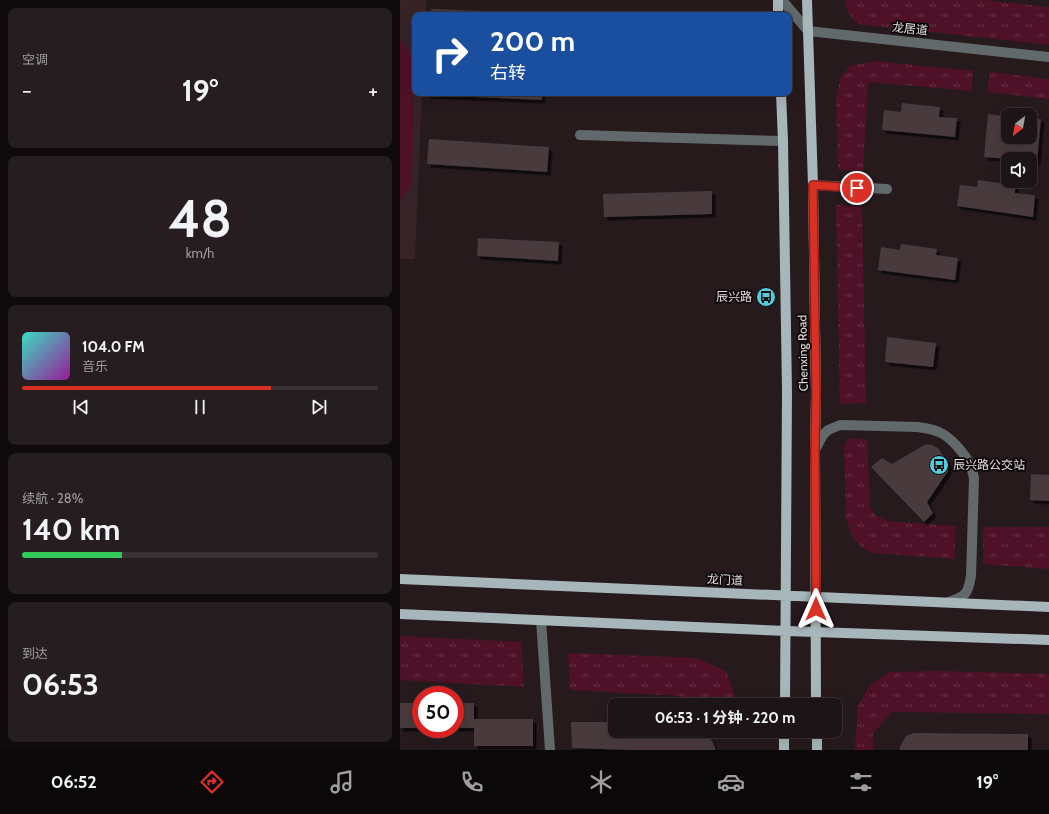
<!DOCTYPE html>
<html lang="zh">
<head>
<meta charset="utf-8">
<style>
	body { margin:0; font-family:Cabin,"Noto Sans SC",sans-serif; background:#251d1f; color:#f1f3f6; height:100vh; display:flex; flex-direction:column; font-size:15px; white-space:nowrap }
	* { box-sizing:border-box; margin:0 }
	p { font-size:13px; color:#a09ea1 }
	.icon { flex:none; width:22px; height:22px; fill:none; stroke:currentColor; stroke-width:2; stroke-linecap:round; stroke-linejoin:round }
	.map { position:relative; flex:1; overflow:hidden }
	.panel { display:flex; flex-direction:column; gap:8px; padding:8px; background:#0f0b0c; width:400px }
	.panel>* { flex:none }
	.banner { position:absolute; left:12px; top:12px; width:380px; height:84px; border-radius:8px; box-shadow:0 4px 16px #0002,0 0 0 1px #3a3335; background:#1a4fa0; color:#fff; overflow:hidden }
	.needle { width:26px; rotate:211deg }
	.controls { position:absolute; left:601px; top:108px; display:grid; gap:8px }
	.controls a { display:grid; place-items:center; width:36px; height:36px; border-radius:8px; background:#1c1416; box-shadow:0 4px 16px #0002,0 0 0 1px #3a3335; font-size:20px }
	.speed { position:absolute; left:12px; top:686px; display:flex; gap:8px; font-size:20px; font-weight:700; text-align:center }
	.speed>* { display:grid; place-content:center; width:52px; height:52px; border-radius:50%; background:#1c1416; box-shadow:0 4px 16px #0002,0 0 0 1px #3a3335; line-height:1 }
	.speed .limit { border:6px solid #d22; background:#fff; color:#111 }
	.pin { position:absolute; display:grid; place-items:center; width:34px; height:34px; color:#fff; margin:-17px; border:2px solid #fff; border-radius:50%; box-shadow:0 1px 4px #0007 }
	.me { position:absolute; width:44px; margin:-22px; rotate:0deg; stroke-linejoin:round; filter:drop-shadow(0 0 3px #0008) }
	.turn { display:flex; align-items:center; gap:14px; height:84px; padding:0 12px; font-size:18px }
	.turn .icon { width:52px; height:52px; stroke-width:2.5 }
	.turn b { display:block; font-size:28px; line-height:34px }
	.big { font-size:30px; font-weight:700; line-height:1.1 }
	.panel .widget { flex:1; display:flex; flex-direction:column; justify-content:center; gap:6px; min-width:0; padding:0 14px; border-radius:8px; background:#251d1f }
	.panel .dial { align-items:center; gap:0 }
	.dial b { font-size:52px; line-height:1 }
	.song { display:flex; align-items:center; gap:12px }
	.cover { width:48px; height:48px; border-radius:6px; background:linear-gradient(135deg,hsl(170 70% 55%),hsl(300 70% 35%)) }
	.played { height:4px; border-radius:2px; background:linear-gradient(90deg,#d93025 70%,#3a3335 70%) }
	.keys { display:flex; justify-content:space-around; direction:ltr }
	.heat { display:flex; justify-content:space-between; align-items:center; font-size:22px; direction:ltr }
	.charge { height:6px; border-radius:3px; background:linear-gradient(90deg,#34c759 28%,#3a3335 0) }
	.trip { position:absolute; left:208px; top:698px; width:234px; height:40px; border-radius:8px; background:#1c1416; box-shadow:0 4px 16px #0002,0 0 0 1px #3a3335; font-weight:700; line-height:40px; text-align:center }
	.tab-bar { display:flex; height:64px; justify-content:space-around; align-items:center; background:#0b0809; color:#a09ea1 }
	.tab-bar .icon { width:28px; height:28px }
	.tab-bar .selected { color:#d93025 }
	.tab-bar b { font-size:18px; color:#f1f3f6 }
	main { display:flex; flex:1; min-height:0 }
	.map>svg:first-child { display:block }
	.built { fill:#362328 }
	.grass { fill:url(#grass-tufts) }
	.pitch { fill:#4f1127 }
	.building { fill:#483a3d; filter:url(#shadow) }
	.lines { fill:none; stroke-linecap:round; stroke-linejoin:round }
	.minor { stroke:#62696a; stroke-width:10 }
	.major { stroke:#a7b6b9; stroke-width:10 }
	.route-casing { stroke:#8d1f18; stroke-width:10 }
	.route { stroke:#d93025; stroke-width:7 }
	.labels { text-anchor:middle; stroke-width:3.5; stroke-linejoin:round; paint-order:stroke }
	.street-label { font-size:12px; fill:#e6dddf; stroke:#0b0708 }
	.poi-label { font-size:12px; fill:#e6dddf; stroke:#0b0708; text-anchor:end }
</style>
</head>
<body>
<main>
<section class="panel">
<div class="widget"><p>空调</p>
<div class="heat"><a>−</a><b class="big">19°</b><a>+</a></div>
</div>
<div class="widget dial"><b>48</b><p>km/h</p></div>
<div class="widget">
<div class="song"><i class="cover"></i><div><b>104.0 FM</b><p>音乐</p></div></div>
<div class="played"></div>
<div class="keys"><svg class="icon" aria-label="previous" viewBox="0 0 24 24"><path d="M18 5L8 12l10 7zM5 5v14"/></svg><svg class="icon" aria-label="pause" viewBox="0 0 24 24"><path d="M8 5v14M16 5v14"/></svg><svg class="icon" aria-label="next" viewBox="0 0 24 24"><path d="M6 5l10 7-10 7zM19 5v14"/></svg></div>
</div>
<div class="widget"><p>续航 · 28%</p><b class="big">140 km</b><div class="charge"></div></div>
<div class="widget"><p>到达</p><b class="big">06:53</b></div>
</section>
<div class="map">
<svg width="649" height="750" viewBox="0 0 649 750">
	<defs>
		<pattern id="grass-tufts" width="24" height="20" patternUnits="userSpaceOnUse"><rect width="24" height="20" fill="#4f1127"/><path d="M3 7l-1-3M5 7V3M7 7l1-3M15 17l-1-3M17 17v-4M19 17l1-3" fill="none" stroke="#683346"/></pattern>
		<filter id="shadow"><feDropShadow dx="3.5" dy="3.5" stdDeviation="0" flood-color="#0009"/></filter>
	</defs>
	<rect width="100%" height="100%" fill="#261a1d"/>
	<path class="built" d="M0 0H26V15H15V93H22L15 259H0Z"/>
	<path class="grass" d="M446 0H584L649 7V45L458 24C451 17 444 10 446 0Z
		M475 61 573 71 571 91 468 82 463 171 438 170 436 98 440 79 450 66Z
		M590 72 649 79V99L587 92Z
		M436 205 462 207 466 403 440 404Z
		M451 438 467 440 470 507 476 516 487 521 555 526V559L473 553 461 547 453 538 446 518 444 446 446 441Z
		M583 527H649V569L583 564Z
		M0 636 121 642 124 687 0 680Z
		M168 653 296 658 326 671 338 705H295L280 696 170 690Z
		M542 671 649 674V714L492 712 473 733V750H455L458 706 470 685 489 672Z"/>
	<path class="pitch" d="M0 40 10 52 15 65 12 181 7 192 0 202Z"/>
	<path class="building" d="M31 9 163 14V15H31Z
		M26 93H142V100L26 95Z
		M502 103 540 107 539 117 557 118 555 137 482 130 484 110 501 112Z
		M588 114 608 116V137H630V118L641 119 637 162 630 161V159H609L584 157Z
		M29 139 149 147 147 172 27 164Z
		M578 180 615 185V193L635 195 633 217 557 206 560 185 577 187Z
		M312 191V214L204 217 203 194Z
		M78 238 159 242 158 261 77 256Z
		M501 244 537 249 536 255 558 258 555 280 478 270 481 247 500 250Z
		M487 337 536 343 533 367 485 362Z
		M526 444 532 445 538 448 548 462V471L527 502 533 513 524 522 471 467 482 458 492 464Z
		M631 474 649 475V501L630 500Z
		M0 703H21V728H0Z
		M55 703H74V719H133V746H74V728H55Z
		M171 722H215V731H302L312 741 316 750H229L172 748Z
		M514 733 628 734V750H500V746L506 736Z"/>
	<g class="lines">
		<path class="minor" d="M382 0 408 31 649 57
			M180 135 383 141
			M413 185 487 189
			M415 450 423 435 428 430 440 425 518 427C525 428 533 429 539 432 551 437 565 454 571 466 572 470 573 474 574 478L571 576C568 594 566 596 549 602
			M141 620 150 750"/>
		<path class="major" d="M378 0V15
			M407 0 413 185 416 394 415 450 416 705
			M381 93 383 141 387 392 385 705
			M0 579 649 607
			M0 614 386 631 649 640
			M417 731V750
			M384 750V731"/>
	</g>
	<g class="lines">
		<g class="route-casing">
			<path id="route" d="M416 609 415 450 416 394 413 185 457 188"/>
		</g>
		<use href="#route" class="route"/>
	</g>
	<defs>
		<g id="bus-disc" transform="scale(1)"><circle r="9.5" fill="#54cadd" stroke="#0b0708"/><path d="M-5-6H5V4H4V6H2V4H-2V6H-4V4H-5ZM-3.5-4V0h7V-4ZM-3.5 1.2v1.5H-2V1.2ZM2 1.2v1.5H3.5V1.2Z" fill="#111"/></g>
	</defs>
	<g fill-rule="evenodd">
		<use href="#bus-disc" x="366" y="297"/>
		<use href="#bus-disc" x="539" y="465"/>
	</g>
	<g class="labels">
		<g class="street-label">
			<text transform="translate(510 29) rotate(6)" y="4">龙居道</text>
			<text transform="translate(403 353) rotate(-91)" y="4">Chenxing Road</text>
			<text transform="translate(325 580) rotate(3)" y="4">龙门道</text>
		</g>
		<g class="poi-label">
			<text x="352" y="301">辰兴路</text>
			<text x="553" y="469" text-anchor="start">辰兴路公交站</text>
		</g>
	</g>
</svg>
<div class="controls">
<a><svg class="needle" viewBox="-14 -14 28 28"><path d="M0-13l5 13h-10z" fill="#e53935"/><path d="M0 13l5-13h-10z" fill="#a09ea1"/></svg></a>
<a><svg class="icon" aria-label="sound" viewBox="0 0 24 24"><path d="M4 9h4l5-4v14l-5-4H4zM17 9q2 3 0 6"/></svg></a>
</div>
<div class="speed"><div class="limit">50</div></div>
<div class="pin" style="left:457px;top:188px;background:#d93025"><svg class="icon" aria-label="arrive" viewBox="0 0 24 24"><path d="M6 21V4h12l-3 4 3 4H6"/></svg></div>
<svg class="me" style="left:416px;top:609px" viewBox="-20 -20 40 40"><path d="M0-17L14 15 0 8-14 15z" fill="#d93025" stroke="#fff" stroke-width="4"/></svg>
<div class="trip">06:53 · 1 分钟 · 220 m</div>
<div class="banner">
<div class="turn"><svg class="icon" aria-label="right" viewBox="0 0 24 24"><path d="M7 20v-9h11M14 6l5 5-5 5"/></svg><div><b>200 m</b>右转</div></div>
</div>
</div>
</main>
<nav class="tab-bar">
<b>06:52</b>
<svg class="icon selected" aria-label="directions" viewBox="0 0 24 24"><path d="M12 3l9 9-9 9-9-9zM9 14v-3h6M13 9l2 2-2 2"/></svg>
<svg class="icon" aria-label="music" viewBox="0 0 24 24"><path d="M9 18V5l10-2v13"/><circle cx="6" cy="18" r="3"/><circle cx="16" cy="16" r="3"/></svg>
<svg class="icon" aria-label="phone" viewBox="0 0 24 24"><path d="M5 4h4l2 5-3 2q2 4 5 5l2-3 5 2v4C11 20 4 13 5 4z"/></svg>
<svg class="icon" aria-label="climate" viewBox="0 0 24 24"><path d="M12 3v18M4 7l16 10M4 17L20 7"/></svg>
<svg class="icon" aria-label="car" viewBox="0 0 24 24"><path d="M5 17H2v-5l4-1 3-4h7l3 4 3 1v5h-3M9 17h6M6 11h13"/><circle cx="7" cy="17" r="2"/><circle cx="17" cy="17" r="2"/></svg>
<svg class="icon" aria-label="filters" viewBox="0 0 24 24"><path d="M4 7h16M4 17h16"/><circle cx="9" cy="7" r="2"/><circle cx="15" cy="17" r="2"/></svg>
<b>19°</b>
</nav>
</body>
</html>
